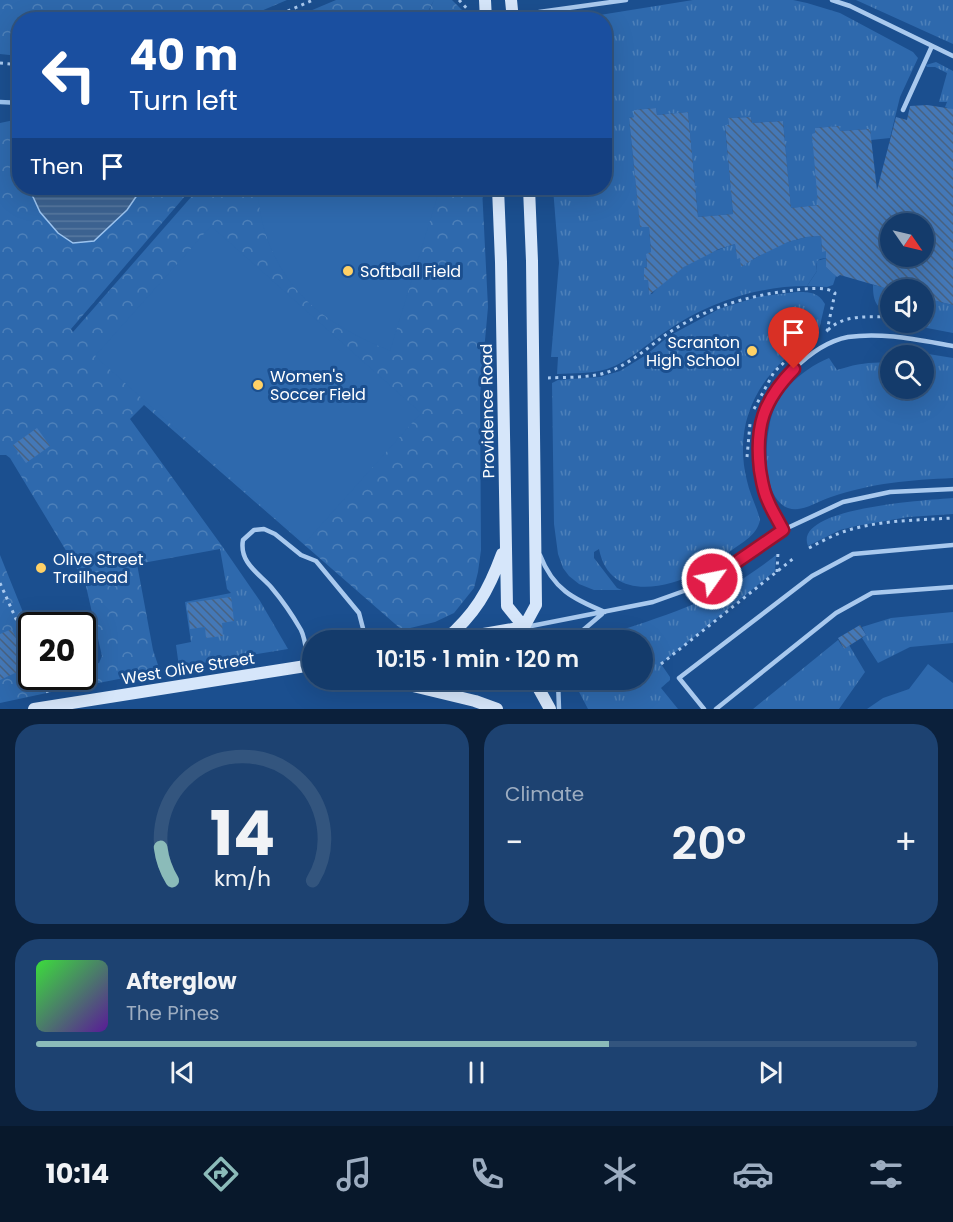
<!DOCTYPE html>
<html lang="en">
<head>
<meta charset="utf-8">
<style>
	body { margin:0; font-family:Poppins,sans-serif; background:#1d4271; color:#f1f3f6; height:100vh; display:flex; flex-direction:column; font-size:22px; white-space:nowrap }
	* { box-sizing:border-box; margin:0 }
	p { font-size:20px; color:#9dadc1 }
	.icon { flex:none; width:33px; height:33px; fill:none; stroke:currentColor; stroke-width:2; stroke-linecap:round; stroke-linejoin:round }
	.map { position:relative; height:709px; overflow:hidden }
	.sheet { display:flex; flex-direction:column; gap:15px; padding:15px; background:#0b203b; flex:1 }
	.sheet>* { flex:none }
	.guide { position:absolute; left:12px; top:12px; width:600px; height:183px; border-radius:24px; box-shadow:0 6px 24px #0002,0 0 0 2px #33557e; background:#1a4fa0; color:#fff; overflow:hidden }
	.needle { width:39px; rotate:124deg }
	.fabs { position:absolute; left:880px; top:213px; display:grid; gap:12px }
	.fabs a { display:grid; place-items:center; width:54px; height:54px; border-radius:50%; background:#143b6b; box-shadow:0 6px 24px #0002,0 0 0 2px #33557e; font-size:30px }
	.speed { position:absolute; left:18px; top:612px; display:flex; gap:12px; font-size:30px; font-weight:700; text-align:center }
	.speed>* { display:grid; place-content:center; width:78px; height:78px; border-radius:50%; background:#143b6b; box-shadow:0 6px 24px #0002,0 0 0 2px #33557e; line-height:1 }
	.speed .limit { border:3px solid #111; border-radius:9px; background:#fff; color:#111 }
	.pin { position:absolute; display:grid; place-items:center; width:51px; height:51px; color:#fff; margin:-62px -26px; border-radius:50% 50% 50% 0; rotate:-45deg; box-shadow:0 0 6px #0007 }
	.pin .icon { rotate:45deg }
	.me { position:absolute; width:66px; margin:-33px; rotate:57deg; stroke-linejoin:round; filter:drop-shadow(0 0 4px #0008) }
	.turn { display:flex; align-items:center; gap:21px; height:126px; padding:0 18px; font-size:27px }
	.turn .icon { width:78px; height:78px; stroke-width:2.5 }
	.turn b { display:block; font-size:42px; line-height:51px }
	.then { display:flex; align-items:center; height:57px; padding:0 18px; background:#0003; gap:12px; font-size:22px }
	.big { font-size:45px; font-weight:600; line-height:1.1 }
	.sheet .card { flex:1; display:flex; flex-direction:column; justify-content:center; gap:9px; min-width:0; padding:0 21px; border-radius:24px; background:#1d4271 }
	.sheet .dial { align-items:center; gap:0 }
	.dial svg { height:156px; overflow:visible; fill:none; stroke:#33557e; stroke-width:7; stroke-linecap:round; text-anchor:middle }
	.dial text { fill:#f1f3f6; stroke:none }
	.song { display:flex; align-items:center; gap:18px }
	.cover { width:72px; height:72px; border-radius:9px; background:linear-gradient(135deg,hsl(120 70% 55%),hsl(270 70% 35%)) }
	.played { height:6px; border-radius:3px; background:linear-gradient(90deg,#8bbbb9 65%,#33557e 65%) }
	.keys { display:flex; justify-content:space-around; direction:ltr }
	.heat { display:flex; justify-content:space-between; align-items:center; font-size:33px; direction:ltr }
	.sheet .tiles { flex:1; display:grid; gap:15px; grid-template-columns:1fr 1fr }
	.card:last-child { grid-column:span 2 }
	.trip { position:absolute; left:302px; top:630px; width:351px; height:60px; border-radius:30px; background:#143b6b; box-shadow:0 6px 24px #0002,0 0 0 2px #33557e; font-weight:600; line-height:60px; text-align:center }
	.tabs { display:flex; height:96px; justify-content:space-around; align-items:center; background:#08182b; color:#9dadc1 }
	.tabs .icon { width:42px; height:42px }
	.tabs .current { color:#8bbbb9 }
	.tabs b { font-size:27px; color:#f1f3f6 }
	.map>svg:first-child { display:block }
	.grass { fill:url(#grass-tufts) }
	.forest { fill:url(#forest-crowns) }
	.garden { fill:#2e69ad }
	.water { fill:url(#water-rules); stroke:#9cc4f0; stroke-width:1.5 }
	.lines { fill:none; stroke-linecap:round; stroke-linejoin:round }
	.stream { stroke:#9cc4f0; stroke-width:4.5 }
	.building { fill:url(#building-back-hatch); fill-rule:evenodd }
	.path { stroke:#a9c9ee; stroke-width:3; stroke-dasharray:3 4.5; stroke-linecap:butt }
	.lane { stroke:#a9c9ee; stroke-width:4.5 }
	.secondary { stroke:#d6e6fa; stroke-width:12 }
	.route-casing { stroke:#92132f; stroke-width:15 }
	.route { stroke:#e11d48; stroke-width:10 }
	.poi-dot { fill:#ffd166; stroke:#1b4f8f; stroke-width:2 }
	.labels { text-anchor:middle; stroke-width:6; stroke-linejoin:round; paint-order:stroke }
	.poi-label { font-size:16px; fill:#fff; stroke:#1b4f8f; text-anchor:start }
	.street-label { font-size:16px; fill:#fff; stroke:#1b4f8f }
</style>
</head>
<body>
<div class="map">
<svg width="953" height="709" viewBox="0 0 953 709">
	<defs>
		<pattern id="grass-tufts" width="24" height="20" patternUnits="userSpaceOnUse" patternTransform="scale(1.5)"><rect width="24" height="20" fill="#2e69ad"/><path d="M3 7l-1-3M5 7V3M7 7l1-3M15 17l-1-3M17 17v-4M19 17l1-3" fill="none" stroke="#4d80b9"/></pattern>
		<pattern id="forest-crowns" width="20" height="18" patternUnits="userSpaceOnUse" patternTransform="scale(1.5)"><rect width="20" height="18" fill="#2e69ad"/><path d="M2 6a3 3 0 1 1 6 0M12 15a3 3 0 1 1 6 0" fill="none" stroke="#4d80b9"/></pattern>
		<pattern id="water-rules" width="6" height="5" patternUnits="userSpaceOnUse" patternTransform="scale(1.5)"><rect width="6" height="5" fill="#3c6290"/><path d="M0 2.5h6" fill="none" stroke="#597aa1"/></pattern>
		<pattern id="building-back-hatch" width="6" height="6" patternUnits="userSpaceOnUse" patternTransform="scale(1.5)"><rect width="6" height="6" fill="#4478b7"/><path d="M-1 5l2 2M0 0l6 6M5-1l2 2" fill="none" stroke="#486282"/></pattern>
	</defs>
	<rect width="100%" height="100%" fill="#1b4f8f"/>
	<path class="grass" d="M693 0H793L807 3 840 13 913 52 918 58 900 97 890 138 871 140 870 129 840 131 839 126 815 128 818 205 791 208 783 121 752 123 751 117 728 118 729 125 725 126 733 214 698 217 688 112 657 115 656 108 634 110V117L629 118 640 226 649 227 651 252 646 255 647 267 644 268V280H648L649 294H652C672 270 705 253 735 244L737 258H740L742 266 771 249 788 242 806 237 821 236 822 251H826V258L820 259 816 263 817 271 807 286C756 286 707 303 665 332 645 345 630 361 607 369 592 374 573 373 557 374L558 357H551L559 263 553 188H604V20L575 19Z
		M856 0H953V44Z
		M936 62 953 71V110L945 107 947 102H939L947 73 935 67H927L926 65Z
		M873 285 892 289 891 313C875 309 873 299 873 285Z
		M796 292C810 292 818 292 825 304L818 334C764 367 731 416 747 481 750 495 757 507 760 520 757 535 743 542 732 550 721 558 710 567 697 573 662 590 609 600 599 549L594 552V558L617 588 622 590H594L579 584 569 576 563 568 558 554 554 524 552 383 558 380 600 377 620 371 646 355 669 336 719 309 757 297Z
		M924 298 953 305V333L927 328 921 323 924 322Z
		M916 352 953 358V478C910 480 872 483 831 497 818 501 802 513 788 508 763 498 765 448 769 428 774 394 799 371 829 358L837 370C855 364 872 361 891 363V388H924V356L912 355Z
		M953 498V514L908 517 856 526 840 530 808 546C792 507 930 500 953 498Z
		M222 546 260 601 288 649 179 667 176 645 191 642 185 602 231 593 227 589 220 549Z
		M776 555 775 571 661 664 670 677V680L661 688 678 709H588L577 688 576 680H642V640H596L602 636C668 615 720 600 776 555Z
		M953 612V643L910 647 878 663 862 638 866 635 862 627 891 618Z
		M838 640 844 649 849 645 865 672 839 709H753Z"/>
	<path class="forest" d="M0 0H287L242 19 20 20 19 56 0 54Z
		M336 0H434L424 19H291Z
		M434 0H452L471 19H425Z
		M19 119 20 188H29L40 212 58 233 127 210 142 188H192L71 329 73 332 199 188H482L488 307 480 396 481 550 478 572 474 588 454 613 435 622 402 630 144 405 130 419 222 546 220 549 137 564 153 650 160 671 83 686 79 677 82 676 83 666 99 663 102 656 85 582 10 458 6 455H0V123Z
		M0 555 31 632 32 676 50 677 56 691 0 703Z"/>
	<path class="garden" d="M258 188H440L390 351C334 327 291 301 268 241 262 224 258 206 258 188Z
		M211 226 421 413 304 544 95 356Z
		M842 254 834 274 836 276 833 285 827 287 807 286 817 271 816 261Z
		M928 664 953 683V709H867L883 698 909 689Z"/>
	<path class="water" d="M29 188H142L127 210 94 241 73 243 58 233 40 212Z"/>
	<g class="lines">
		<path class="stream" d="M0 102 20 103"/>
	</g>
	<path class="building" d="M927 105 953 109V305L924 298V290H892L840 275 837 277 826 267V251L822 252 821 236 806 237 788 242 757 257 741 267 740 258 737 259 735 244 719 249 684 267 649 295 648 280H644V268L647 267 646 254 651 252 649 227H640L629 118 634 117V110L656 108 657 115 688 112 698 217 733 214 725 125H729L728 118 751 117 752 123 783 121 791 208 818 205 812 134 815 133V128L839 126 840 131 870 129 877 190 896 117 907 120 910 106ZM891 224H924V256H891Z
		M37 428 50 446 26 463 13 445Z
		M231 597 234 621 222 623 223 636 206 638 205 627 190 629 187 603Z
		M860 625 866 635 844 649 838 638Z
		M12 629 28 667 0 680V634Z"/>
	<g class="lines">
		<path class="path" d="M459 0 472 14
			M267 20 313 0
			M0 63 20 65
			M915 322 925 330
			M828 330C844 314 869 317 891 317
			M548 378C566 377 592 378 608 372 632 363 649 346 670 332 708 307 750 295 795 290 807 289 826 286 835 293L827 331 824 334
			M754 409 774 372 793 354
			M747 457 750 424
			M809 548C824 540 839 532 856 528 888 520 920 520 953 518
			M777 572 778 552
			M0 583 32 655
			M661 664 794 558
			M41 676 48 693"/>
		<path class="lane" d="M832 0 850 6 953 56
			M539 12 626 0
			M903 110 932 46
			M783 530C778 520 772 511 768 501 763 491 762 481 760 470 755 427 763 401 793 370 808 355 827 341 848 337 883 332 918 340 953 346
			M540 555C553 589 573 599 605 612
			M526 627 653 602 695 587 728 569 783 530 843 502 890 492 953 489
			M574 640 582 631 602 614
			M308 663C306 653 306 640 301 630 293 616 282 600 271 587 258 573 239 562 243 540L254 530 264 529 275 534 301 555 316 561 359 613 366 640
			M558 680 559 709
			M704 709 679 678 812 576 853 554 953 545
			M716 709 836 613 872 593 953 587"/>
		<path class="secondary" d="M485 0 486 20
			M511 0 513 20
			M498 188 501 262 507 606 524 627 525 640
			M524 627 536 605 532 261 529 188
			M445 640C475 614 488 592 502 554
			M449 640 524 627
			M388 680 475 701 497 709
			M534 680 550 709
			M34 709 312 665"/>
	</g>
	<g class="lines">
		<g class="route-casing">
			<path id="route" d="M712 579 783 530C778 520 772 511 768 501 763 491 762 481 760 470 755 426 763 401 794 369"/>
		</g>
		<use href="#route" class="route"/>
	</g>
	<g class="poi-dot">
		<circle cx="348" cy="271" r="6"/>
		<circle cx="752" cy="351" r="6"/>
		<circle cx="258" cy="385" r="6"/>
		<circle cx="41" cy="568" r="6"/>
	</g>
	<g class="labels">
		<g class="poi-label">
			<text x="360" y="277">Softball Field</text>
			<text x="740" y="348" text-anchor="end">Scranton<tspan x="740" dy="18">High School</tspan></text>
			<text x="270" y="382">Women's<tspan x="270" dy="18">Soccer Field</tspan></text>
			<text x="53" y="565">Olive Street<tspan x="53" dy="18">Trailhead</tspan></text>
		</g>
		<g class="street-label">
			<text transform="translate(487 411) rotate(-91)" y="6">Providence Road</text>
			<text transform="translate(188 668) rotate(-9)" y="6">West Olive Street</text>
		</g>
	</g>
</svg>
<div class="fabs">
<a><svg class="needle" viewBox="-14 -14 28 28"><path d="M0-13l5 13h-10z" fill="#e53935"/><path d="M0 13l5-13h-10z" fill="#9dadc1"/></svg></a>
<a><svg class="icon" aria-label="sound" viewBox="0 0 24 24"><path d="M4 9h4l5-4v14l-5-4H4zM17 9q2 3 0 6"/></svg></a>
<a><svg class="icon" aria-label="search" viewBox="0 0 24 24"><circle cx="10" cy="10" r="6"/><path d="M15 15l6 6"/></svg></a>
</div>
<div class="speed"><div class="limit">20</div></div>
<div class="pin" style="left:794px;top:369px;background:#d93025"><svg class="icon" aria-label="arrive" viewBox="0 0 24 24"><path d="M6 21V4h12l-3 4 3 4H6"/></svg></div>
<svg class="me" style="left:712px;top:579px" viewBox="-20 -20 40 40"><circle r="17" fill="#e11d48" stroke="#fff" stroke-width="3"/><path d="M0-11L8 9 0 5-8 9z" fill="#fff"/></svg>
<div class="trip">10:15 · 1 min · 120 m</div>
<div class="guide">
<div class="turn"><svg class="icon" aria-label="left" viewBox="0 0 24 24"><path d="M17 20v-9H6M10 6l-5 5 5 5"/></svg><div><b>40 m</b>Turn left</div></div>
<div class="then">Then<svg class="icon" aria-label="arrive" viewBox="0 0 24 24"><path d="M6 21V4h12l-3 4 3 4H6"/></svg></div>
</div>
</div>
<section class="sheet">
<div class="tiles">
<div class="card dial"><svg viewBox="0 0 100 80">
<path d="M14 69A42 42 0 1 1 86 69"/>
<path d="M14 69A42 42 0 0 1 8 52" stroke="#8bbbb9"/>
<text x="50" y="56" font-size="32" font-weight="700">14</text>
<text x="50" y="72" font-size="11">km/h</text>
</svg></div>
<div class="card"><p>Climate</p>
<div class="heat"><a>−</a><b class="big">20°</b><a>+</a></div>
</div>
<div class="card">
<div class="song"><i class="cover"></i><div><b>Afterglow</b><p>The Pines</p></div></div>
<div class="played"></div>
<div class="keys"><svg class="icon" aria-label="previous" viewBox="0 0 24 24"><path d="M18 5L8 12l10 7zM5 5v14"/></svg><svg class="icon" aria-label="pause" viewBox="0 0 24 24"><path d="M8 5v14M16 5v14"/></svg><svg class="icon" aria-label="next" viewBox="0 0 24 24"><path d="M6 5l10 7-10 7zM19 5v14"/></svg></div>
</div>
</div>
</section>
<nav class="tabs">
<b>10:14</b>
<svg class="icon current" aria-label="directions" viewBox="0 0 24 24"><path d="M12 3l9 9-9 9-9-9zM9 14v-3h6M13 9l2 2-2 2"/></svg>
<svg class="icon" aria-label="music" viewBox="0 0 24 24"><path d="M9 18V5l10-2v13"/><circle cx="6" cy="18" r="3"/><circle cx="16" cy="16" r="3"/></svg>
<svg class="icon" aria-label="phone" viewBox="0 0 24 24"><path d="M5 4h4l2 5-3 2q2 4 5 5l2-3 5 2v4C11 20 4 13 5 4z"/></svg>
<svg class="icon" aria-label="climate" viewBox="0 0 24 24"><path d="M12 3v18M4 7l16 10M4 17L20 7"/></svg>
<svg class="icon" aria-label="car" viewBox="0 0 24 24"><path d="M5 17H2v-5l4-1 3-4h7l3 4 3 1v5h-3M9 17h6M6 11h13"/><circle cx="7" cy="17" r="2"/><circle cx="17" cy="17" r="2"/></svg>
<svg class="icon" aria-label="filters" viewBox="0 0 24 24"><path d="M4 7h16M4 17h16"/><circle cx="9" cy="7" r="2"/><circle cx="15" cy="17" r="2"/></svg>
</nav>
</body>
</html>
